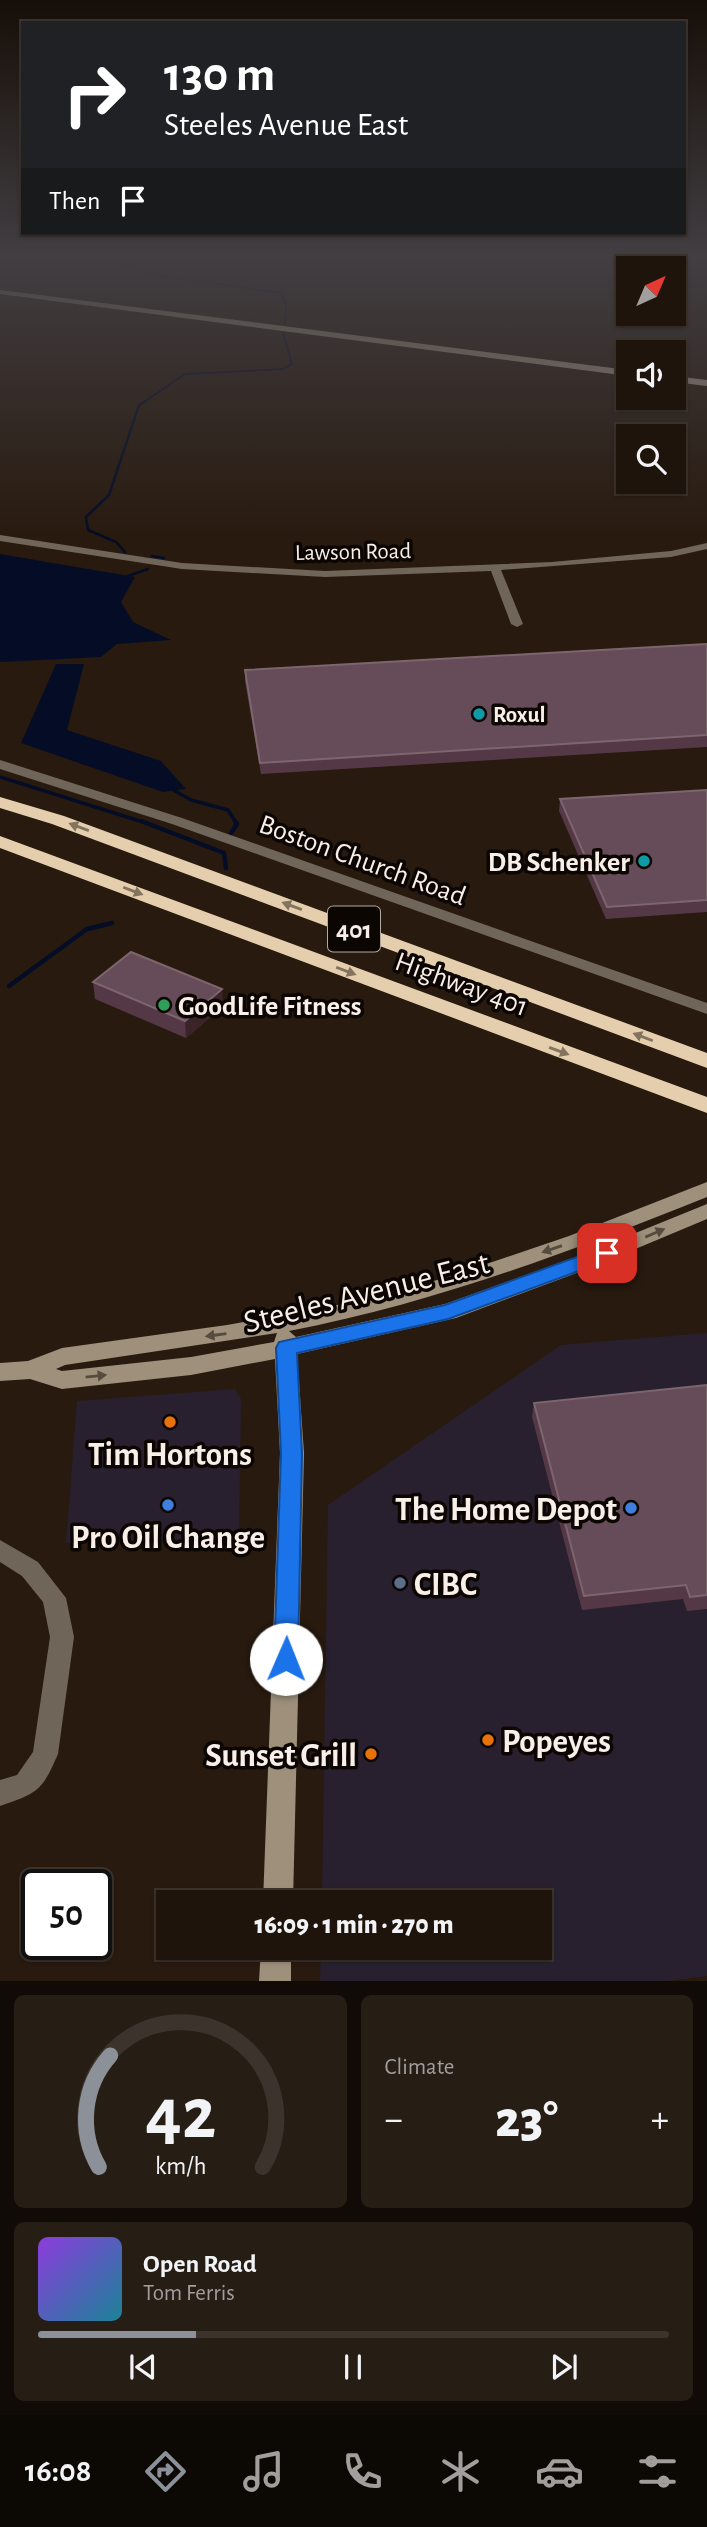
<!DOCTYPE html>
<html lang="en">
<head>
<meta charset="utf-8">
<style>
	body { margin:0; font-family:"Alegreya Sans",sans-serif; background:#261d14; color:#f1f3f6; height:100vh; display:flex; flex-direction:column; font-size:26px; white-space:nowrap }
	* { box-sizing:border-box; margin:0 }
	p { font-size:23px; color:#a19e9d }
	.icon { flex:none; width:38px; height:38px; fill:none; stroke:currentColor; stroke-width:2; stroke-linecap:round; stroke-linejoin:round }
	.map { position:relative; height:1981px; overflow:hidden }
	.sheet { display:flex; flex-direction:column; gap:14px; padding:14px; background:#100b06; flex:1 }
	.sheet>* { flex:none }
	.hud { position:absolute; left:21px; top:21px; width:665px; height:214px; border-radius:0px; box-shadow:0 2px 5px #0004,0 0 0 2px #3c332c; background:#202124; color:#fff; overflow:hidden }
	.needle { width:46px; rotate:44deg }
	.buttons { position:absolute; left:616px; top:256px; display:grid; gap:14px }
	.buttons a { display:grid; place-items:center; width:70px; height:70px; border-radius:0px; background:#1e140b; box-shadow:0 2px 5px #0004,0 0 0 2px #3c332c; font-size:35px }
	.speed { position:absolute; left:21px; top:1869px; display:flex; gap:14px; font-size:35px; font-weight:700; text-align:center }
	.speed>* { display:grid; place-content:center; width:91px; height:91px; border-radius:50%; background:#1e140b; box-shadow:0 2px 5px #0004,0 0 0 2px #3c332c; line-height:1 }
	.speed .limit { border:4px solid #111; border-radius:10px; background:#fff; color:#111 }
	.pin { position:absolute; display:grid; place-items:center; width:60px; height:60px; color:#fff; margin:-30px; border-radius:14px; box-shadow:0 4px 10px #0006 }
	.me { position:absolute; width:77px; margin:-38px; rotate:1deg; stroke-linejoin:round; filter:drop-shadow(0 0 5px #0008) }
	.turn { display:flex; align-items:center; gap:24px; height:147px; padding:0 28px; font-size:32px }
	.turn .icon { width:91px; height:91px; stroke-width:2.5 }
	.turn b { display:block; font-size:49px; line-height:60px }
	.then { display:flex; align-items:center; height:66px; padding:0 28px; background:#0003; gap:14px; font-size:26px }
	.big { font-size:52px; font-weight:800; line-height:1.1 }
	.sheet .card { flex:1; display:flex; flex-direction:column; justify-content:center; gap:10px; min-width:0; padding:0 24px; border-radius:10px; background:#261d14 }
	.sheet .dial { align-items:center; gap:0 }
	.dial svg { height:182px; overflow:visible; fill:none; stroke:#3c332c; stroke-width:7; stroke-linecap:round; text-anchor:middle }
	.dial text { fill:#f1f3f6; stroke:none }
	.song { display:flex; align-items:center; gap:21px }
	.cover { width:84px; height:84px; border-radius:10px; background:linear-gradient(135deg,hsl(270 70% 55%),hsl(190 70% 35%)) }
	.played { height:7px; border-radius:4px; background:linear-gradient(90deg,#8c9099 25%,#3c332c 25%) }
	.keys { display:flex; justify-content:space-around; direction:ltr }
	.heat { display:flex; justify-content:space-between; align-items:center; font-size:38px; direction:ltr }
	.sheet .tiles { flex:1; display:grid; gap:14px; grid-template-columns:1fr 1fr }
	.card:last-child { grid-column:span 2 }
	.trip { position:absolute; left:156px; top:1890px; width:396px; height:70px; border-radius:0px; background:#1e140b; box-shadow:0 2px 5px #0004,0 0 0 2px #3c332c; font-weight:800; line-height:70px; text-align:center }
	.tab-bar { display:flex; height:112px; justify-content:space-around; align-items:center; background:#0c0804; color:#a19e9d }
	.tab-bar .icon { width:49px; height:49px }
	.tab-bar .active { color:#8c9099 }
	.tab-bar b { font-size:32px; color:#f1f3f6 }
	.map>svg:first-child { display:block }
	.commercial { fill:#29202f }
	.water { fill:#040d25 }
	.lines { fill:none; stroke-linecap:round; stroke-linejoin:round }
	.stream-far3 { stroke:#040d25; stroke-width:2 }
	.stream-far2 { stroke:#040d25; stroke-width:2.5 }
	.stream-far1 { stroke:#040d25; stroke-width:3.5 }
	.stream { stroke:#040d25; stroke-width:4.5 }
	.minor { fill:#6f6659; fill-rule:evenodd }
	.tertiary { fill:#6f6659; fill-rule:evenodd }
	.secondary { fill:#9e907b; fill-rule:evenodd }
	.motorway { fill:#e5cead; fill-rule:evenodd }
	.wall { fill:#543846 }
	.shaded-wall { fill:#3b2429 }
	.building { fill:#664b58; stroke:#7d656e; stroke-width:2 }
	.oneway { fill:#837460 }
	.oneway2 { fill:#554b3f }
	.route { fill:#1a73e8; stroke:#114b97; stroke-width:2 }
	.culture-dot { fill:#0f9aa8; stroke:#0c0603; stroke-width:2.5 }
	.leisure-dot { fill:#2e9e5b; stroke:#0c0603; stroke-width:2.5 }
	.food-dot { fill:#e8710a; stroke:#0c0603; stroke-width:2.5 }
	.shop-dot { fill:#3f7fe0; stroke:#0c0603; stroke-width:2.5 }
	.service-dot { fill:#5c6f8a; stroke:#0c0603; stroke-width:2.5 }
	.labels { text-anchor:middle; stroke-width:7; stroke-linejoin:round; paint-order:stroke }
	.far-street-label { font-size:23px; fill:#f9efe8; stroke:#0c0603 }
	.far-poi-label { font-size:23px; font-weight:bold; fill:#f9efe8; stroke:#0c0603; text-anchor:start }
	.shield { fill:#0c0603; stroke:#b2a9a3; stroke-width:2 }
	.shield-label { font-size:26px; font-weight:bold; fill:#f9efe8 }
	.street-label { font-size:28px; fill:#f9efe8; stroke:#0c0603 }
	.poi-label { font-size:28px; font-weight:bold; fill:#f9efe8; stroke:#0c0603; text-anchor:end }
	.near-street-label { font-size:33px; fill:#f9efe8; stroke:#0c0603 }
	.near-poi-label { font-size:33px; font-weight:bold; fill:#f9efe8; stroke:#0c0603 }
</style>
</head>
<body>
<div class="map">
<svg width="707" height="1981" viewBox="0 0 707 1981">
	<rect width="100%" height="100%" fill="#281a0f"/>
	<path class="commercial" d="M707 1333V1976L668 1981H320L321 1948H539V1902H322L328 1505 561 1345Z
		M235 1389 241 1399 239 1537 66 1543 77 1401Z"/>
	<path class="water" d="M0 554 135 577 121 602 133 622 171 640 117 644 101 657 0 662Z
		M56 664H84L67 730 161 761 186 789 163 792 21 743Z"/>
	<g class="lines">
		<path class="stream-far3" d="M110 258 156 275 282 293 286 307 285 323
			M141 404 185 374 283 369 292 364 283 333"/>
		<path class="stream-far2" d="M125 552 116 542 88 530 86 517 109 495 139 405 144 402
			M152 556 164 558
			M125 577 148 569"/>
		<path class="stream-far1" d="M0 777 146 823
			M170 788 191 800 228 810 236 823"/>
		<path class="stream" d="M141 821 224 853 226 868
			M231 833 237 824 235 821
			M9 986 87 929 112 923"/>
		<path class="minor" d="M0 535 182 563 325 571 552 562 671 551 707 543V549L671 557 501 570 523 624 517 627 511 624 491 571 325 577 182 569 0 541Z
			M0 1540 38 1562 66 1598 74 1637 58 1754C42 1791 38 1793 0 1806V1780L17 1775 33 1752 50 1637 43 1602 22 1576 0 1562Z"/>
		<path class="tertiary" d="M0 760 182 818 707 1003V1014L172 824 0 769Z"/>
		<path class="secondary" d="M0 290 628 370V376L0 294Z
			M674 376 707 380V386L674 382Z
			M707 1182V1197C569 1252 435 1303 289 1331L296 1337 445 1304 574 1258 707 1204V1219L590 1268 456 1318 297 1354 304 1453 293 1902H263L280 1453 275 1359 191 1375 62 1389 30 1379 0 1381V1363L28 1361 62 1348 227 1325 348 1303 445 1278 569 1236ZM277 1333 274 1342 191 1357 62 1371 56 1369 65 1365Z
			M261 1948H291V1981H259Z"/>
		<path class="motorway" d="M0 797 64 816 707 1053V1068L52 824 0 808Z
			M0 836 707 1097V1113L0 848Z"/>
	</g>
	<path class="wall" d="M707 644V747L261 774 245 681V670Z
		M707 790V912L606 919 559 811 560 799Z
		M93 982 223 1006 186 1038 95 999Z
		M707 1385V1609L687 1611 683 1599 582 1610 532 1417 534 1403Z"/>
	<path class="shaded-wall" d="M222 989 223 1006 186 1038 185 1021Z"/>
	<path class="building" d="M707 644V735L260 763 245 670Z
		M707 790V900L607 907 560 799Z
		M131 952 222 989 185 1021 93 982Z
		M707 1385V1595L690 1597 686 1585 584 1596 534 1403Z"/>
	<defs><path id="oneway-solid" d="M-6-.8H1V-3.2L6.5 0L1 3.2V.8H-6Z" transform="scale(1.75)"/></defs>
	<g class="oneway">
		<use href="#oneway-solid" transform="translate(79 827) rotate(-160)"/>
		<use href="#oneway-solid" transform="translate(133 891) rotate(21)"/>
		<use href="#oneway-solid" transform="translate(292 906) rotate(-160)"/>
		<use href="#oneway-solid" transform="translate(346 971) rotate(21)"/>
		<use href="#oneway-solid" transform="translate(643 1037) rotate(-159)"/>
		<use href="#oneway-solid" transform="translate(559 1051) rotate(20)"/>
	</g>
	<g class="oneway2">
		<use href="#oneway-solid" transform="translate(655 1233) rotate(-23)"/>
		<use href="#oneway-solid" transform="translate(552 1249) rotate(161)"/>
		<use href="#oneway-solid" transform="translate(216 1335) rotate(172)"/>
		<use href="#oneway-solid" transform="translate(96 1376) rotate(-6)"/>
	</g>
	<linearGradient id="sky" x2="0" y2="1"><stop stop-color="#160e08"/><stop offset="0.48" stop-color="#423e42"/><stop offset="1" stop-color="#423e42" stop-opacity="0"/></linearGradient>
	<rect width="707" height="535" fill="url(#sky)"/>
	<path class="route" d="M607 1246 614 1248 617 1253 614 1258 448 1319 297 1353 302 1453 298 1659 294 1667 286 1670 277 1667 274 1659 281 1453 276 1348 279 1342 445 1305Z"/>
	<g class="culture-dot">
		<circle cx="479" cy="714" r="7"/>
		<circle cx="644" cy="861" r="7"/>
	</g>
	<circle class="leisure-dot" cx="164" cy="1005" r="7"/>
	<g class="food-dot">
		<circle cx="170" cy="1422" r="7"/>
		<circle cx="488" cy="1740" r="7"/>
		<circle cx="371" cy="1754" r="7"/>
	</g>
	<g class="shop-dot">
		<circle cx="168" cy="1505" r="7"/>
		<circle cx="631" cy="1508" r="7"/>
	</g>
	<circle class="service-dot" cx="400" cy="1583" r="7"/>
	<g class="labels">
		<g class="far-street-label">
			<text transform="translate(353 551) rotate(-1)" y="8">Lawson Road</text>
		</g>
		<g class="far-poi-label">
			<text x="493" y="722">Roxul</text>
		</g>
		<rect class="shield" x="328" y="906.5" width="52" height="45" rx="5"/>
		<g class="shield-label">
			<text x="354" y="938">401</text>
		</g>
		<g class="street-label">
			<text transform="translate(363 859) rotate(20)" y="10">Boston Church Road</text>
			<text transform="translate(462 983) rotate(20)" y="10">Highway 401</text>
		</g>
		<g class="poi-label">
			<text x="630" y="871">DB Schenker</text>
			<text x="178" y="1015" text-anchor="start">GoodLife Fitness</text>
		</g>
		<g class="near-street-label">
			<text transform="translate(366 1291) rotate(-14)" y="12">Steeles Avenue East</text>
		</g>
		<g class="near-poi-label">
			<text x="170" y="1465">Tim Hortons</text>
			<text x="617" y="1520" text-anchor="end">The Home Depot</text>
			<text x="168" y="1548">Pro Oil Change</text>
			<text x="414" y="1595" text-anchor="start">CIBC</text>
			<text x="502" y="1752" text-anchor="start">Popeyes</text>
			<text x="357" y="1766" text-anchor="end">Sunset Grill</text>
		</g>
	</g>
</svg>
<div class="buttons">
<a><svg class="needle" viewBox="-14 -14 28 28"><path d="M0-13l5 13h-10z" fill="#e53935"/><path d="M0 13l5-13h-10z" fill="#a19e9d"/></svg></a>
<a><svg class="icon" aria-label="sound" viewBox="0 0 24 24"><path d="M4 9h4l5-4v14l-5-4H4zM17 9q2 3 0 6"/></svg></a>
<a><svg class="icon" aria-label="search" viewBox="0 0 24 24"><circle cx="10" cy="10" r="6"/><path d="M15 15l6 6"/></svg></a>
</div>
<div class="speed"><div class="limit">50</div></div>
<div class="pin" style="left:607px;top:1253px;background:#d93025"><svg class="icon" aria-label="arrive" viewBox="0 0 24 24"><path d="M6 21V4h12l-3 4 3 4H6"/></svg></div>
<svg class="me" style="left:286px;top:1659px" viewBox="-20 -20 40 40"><circle r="19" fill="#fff"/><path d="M0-13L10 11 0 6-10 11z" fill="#1a73e8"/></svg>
<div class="trip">16:09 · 1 min · 270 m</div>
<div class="hud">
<div class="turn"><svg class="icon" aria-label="right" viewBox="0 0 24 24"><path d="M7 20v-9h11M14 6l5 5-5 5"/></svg><div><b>130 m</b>Steeles Avenue East</div></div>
<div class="then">Then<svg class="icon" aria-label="arrive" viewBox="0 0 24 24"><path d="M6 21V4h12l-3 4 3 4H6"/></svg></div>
</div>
</div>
<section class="sheet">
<div class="tiles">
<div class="card dial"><svg viewBox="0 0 100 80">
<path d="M14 69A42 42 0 1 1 86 69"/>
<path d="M14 69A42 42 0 0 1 19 20" stroke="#8c9099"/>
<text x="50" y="56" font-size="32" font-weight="700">42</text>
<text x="50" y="72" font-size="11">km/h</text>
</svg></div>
<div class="card"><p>Climate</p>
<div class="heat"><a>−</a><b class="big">23°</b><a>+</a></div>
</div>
<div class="card">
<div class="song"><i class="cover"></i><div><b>Open Road</b><p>Tom Ferris</p></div></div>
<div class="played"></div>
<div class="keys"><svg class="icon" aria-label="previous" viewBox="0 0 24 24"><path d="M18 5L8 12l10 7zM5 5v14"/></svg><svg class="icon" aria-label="pause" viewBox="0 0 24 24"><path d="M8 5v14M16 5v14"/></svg><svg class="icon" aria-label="next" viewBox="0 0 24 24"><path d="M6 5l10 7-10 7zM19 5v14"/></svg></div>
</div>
</div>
</section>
<nav class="tab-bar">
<b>16:08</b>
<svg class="icon active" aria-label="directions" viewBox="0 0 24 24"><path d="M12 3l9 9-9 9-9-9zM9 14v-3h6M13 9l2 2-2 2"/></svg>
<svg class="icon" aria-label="music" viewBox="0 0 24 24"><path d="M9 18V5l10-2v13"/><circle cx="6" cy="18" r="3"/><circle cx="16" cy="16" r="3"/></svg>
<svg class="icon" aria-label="phone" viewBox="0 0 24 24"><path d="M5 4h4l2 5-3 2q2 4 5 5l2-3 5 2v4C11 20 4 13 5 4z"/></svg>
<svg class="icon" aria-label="climate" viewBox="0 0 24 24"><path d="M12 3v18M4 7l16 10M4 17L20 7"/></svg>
<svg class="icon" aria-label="car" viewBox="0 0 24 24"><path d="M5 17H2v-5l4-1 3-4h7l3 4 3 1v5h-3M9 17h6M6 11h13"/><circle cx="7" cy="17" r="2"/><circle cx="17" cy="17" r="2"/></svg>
<svg class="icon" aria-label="filters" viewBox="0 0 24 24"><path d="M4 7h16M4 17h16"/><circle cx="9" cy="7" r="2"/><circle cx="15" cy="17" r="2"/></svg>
</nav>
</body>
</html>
